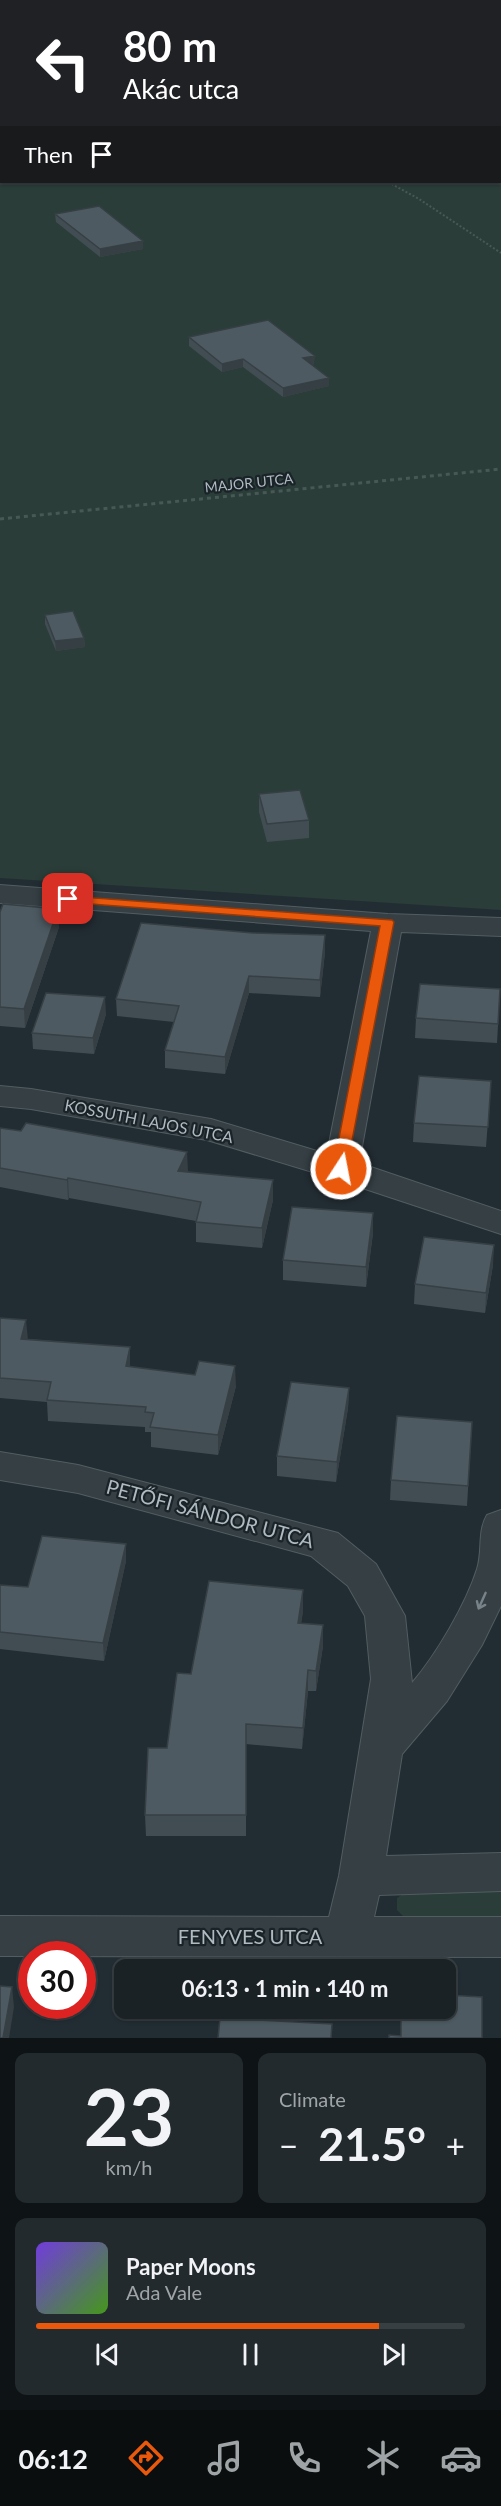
<!DOCTYPE html>
<html lang="en">
<head>
<meta charset="utf-8">
<style>
	body { margin:0; font-family:Lato,sans-serif; background:#232a2e; color:#f1f3f6; height:100vh; display:flex; flex-direction:column; font-size:22px; white-space:nowrap }
	* { box-sizing:border-box; margin:0 }
	p { font-size:20px; color:#9fa4a7 }
	.icon { flex:none; width:33px; height:33px; fill:none; stroke:currentColor; stroke-width:2; stroke-linecap:round; stroke-linejoin:round }
	.map { position:relative; height:2038px; overflow:hidden }
	.panel { display:flex; flex-direction:column; gap:15px; padding:15px; background:#0e1315; flex:1 }
	.panel>* { flex:none }
	.top-card { position:absolute; left:0px; top:0px; width:501px; height:183px; box-shadow:0 2px 4px #0004,0 0 0 2px #383f43; background:#202124; color:#fff; overflow:hidden }
	.speed { position:absolute; left:18px; top:1941px; display:flex; gap:12px; font-size:30px; font-weight:700; text-align:center }
	.speed>* { display:grid; place-content:center; width:78px; height:78px; border-radius:50%; background:#1a2226; box-shadow:0 2px 4px #0004,0 0 0 2px #383f43; line-height:1 }
	.speed .limit { border:9px solid #d22; background:#fff; color:#111 }
	.pin { position:absolute; display:grid; place-items:center; width:51px; height:51px; color:#fff; margin:-26px; border-radius:12px; box-shadow:0 3px 9px #0006 }
	.me { position:absolute; width:66px; margin:-33px; rotate:11deg; stroke-linejoin:round; filter:drop-shadow(0 0 4px #0008) }
	.turn { display:flex; align-items:center; gap:21px; height:126px; padding:0 24px; font-size:27px }
	.turn .icon { width:78px; height:78px; stroke-width:2.5 }
	.turn b { display:block; font-size:42px; line-height:51px }
	.then { display:flex; align-items:center; height:57px; padding:0 24px; background:#0003; gap:12px; font-size:22px }
	.big { font-size:45px; font-weight:700; line-height:1.1 }
	.panel .widget { flex:1; display:flex; flex-direction:column; justify-content:center; gap:9px; min-width:0; padding:0 21px; border-radius:12px; background:#232a2e }
	.panel .dial { align-items:center; gap:0 }
	.dial b { font-size:78px; line-height:1 }
	.song { display:flex; align-items:center; gap:18px }
	.cover { width:72px; height:72px; border-radius:9px; background:linear-gradient(135deg,hsl(260 70% 55%),hsl(100 70% 35%)) }
	.played { height:6px; border-radius:3px; background:linear-gradient(90deg,#ea580c 80%,#383f43 80%) }
	.keys { display:flex; justify-content:space-around; direction:ltr }
	.heat { display:flex; justify-content:space-between; align-items:center; font-size:33px; direction:ltr }
	.panel .tiles { flex:1; display:grid; gap:15px; grid-template-columns:1fr 1fr }
	.widget:last-child { grid-column:span 2 }
	.trip { position:absolute; left:114px; top:1959px; width:342px; height:60px; border-radius:12px; background:#1a2226; box-shadow:0 2px 4px #0004,0 0 0 2px #383f43; font-weight:700; line-height:60px; text-align:center }
	.tab-bar { display:flex; height:96px; justify-content:space-around; align-items:center; background:#0a0e0f; color:#9fa4a7 }
	.tab-bar .icon { width:42px; height:42px }
	.tab-bar .active { color:#ea580c }
	.tab-bar b { font-size:27px; color:#f1f3f6 }
	.map>svg:first-child { display:block }
	.green { fill:#2a3d38; fill-rule:evenodd }
	.lines { fill:none; stroke-linecap:round; stroke-linejoin:round }
	.street-casing { stroke:#525d62; stroke-width:2 }
	.path-far1 { stroke:#485856; stroke-width:2; stroke-dasharray:2 2; stroke-linecap:butt }
	.path { stroke:#485856; stroke-width:3; stroke-dasharray:4 4; stroke-linecap:butt }
	.street { fill:#353f44; fill-rule:evenodd }
	.wall { fill:#424d53 }
	.shaded-wall { fill:#363f44 }
	.building { fill:#4d5a61; stroke:#363f44; stroke-width:1.5 }
	.oneway { stroke:#788389 }
	.route { fill:#ea580c; stroke:#983908; stroke-width:1.5 }
	.labels { text-anchor:middle; stroke-width:4.5; stroke-linejoin:round; paint-order:stroke }
	.far-street-label { font-size:14px; fill:#afbac1; stroke:#1a2328 }
	.street-label { font-size:16px; fill:#afbac1; stroke:#1a2328 }
	.near-street-label { font-size:20px; fill:#afbac1; stroke:#1a2328 }
</style>
</head>
<body>
<div class="map">
<svg width="501" height="2038" viewBox="0 0 501 2038">
	<rect width="100%" height="100%" fill="#222d33"/>
	<path class="green" d="M0 0H501V910L0 878ZM2 2H500V182H2Z
		M501 1888V1919L405 1918 397 1910V1898L410 1889Z"/>
	<g class="lines">
		<g class="street-casing">
			<path id="street" d="M0 885 388 914 501 918V936L401 932 359 1163 501 1211V1234L329 1177 207 1140 31 1109 0 1106V1086L31 1089 211 1119 327 1154 371 931 0 903Z
				M0 1452 78 1465 338 1533 376 1564 405 1616 412 1683C436 1655 466 1604 477 1569 483 1551 477 1532 487 1515L501 1510V1606L482 1645 447 1701 402 1754 386 1856 501 1853V1891L379 1895 374 1917H501V1957L0 1956V1916L329 1917 339 1876 371 1679 365 1616 348 1586 311 1556 78 1493 0 1480Z"/>
		</g>
		<path class="path-far1" d="M100 0 102 2
			M388 182 419 199 501 253"/>
		<path class="path" d="M0 519 501 469"/>
		<use href="#street" class="street"/>
	</g>
	<path class="wall" d="M55 214 143 241V249L100 257 56 222Z
		M189 337 314 364 312 365 329 386 283 397 243 367 222 372 189 346Z
		M45 615 84 638 85 647 56 651 45 624Z
		M259 794 309 820V838L267 842 259 812Z
		M0 912 59 927 25 1028 0 1026Z
		M325 952 320 997 249 993 225 1074 165 1068V1050L174 1022 117 1016 116 999Z
		M500 989 497 1043 415 1038 416 1018Z
		M106 1014 94 1054 33 1049 32 1033Z
		M491 1081 486 1147 413 1142 414 1123Z
		M0 1128 188 1171 187 1172 273 1180V1200L262 1248 196 1242V1221L69 1198 68 1200 0 1187Z
		M373 1213V1233L366 1287 283 1280V1260Z
		M493 1265 485 1313 414 1304 415 1284Z
		M0 1318 28 1339 130 1347V1367L236 1386 218 1455 151 1447V1432H145V1427L48 1421 47 1402 0 1398Z
		M349 1388 348 1408 336 1482 277 1476V1456Z
		M472 1422 467 1506 390 1500 391 1480Z
		M126 1544V1561L104 1661 0 1649V1585L28 1587Z
		M303 1611 301 1623 323 1625V1646L316 1691H308L302 1749 246 1744V1836H146L145 1815 191 1674Z"/>
	<path class="shaded-wall" d="M143 241V249L100 257V249Z
		M315 356 314 364 303 367V358Z
		M243 359V367L222 372V364Z
		M329 378V386L283 397V388Z
		M84 638 85 647 56 651 55 641Z
		M58 909 59 927 25 1028 24 1009Z
		M325 935V952L320 997V980Z
		M249 976V993L225 1074V1057Z
		M105 997 106 1014 94 1054 93 1038Z
		M187 1152 188 1171 179 1191 178 1171Z
		M68 1178 69 1198 68 1200 67 1180Z
		M273 1180V1200L262 1248V1228Z
		M373 1213V1233L366 1287V1267Z
		M494 1245 493 1265 485 1313 486 1293Z
		M26 1320 28 1340 21 1339Z
		M130 1347V1367L126 1366Z
		M235 1366 236 1386 218 1455V1435Z
		M349 1388 348 1408 336 1482 337 1462Z
		M126 1544V1561L104 1661 103 1643Z
		M303 1590V1611L298 1643V1623Z
		M323 1625V1646L316 1691V1671Z
		M308 1670V1691L302 1749 303 1728Z
		M12 1987 14 2007 9 2038H3Z"/>
	<path class="building" d="M99 206 143 241 100 249 55 214Z
		M268 320 315 356 303 358 329 378 283 388 243 359 222 364 189 337Z
		M73 611 84 638 55 641 45 615Z
		M300 790 309 820 267 824 259 794Z
		M3 904 58 909 24 1009 0 1007V912Z
		M141 923 253 933 325 935 320 980 249 976 225 1057 165 1050 179 1006 116 999Z
		M420 984 500 989 498 1024 416 1018Z
		M46 993 105 997 93 1038 32 1033Z
		M419 1076 491 1081 488 1127 414 1123Z
		M26 1123 187 1152 178 1171 273 1180 262 1228 196 1222 201 1202 68 1178 67 1180 0 1168V1128L21 1131Z
		M292 1207 373 1213 366 1267 283 1260Z
		M424 1237 494 1245 486 1293 415 1284Z
		M0 1318 26 1320 21 1339 130 1347 126 1366 195 1375 199 1361 235 1366 218 1435 150 1427 154 1413 145 1412 146 1407 47 1400 51 1382 0 1378Z
		M291 1382 349 1388 337 1462 277 1456Z
		M397 1416 472 1422 468 1486 391 1480Z
		M42 1536 126 1544 103 1643 0 1632V1585L28 1587Z
		M209 1581 303 1590 298 1623 323 1625 316 1671 308 1670 303 1728 246 1724V1815H145L148 1748H167L177 1673 191 1674Z
		M0 1986 12 1987 3 2038H0Z
		M446 1995 482 1997V2038H389V2035L401 2036V2008H446Z
		M220 2018 332 2024 331 2038H218Z"/>
	<defs><path id="oneway-shaft" d="M-6 0H5M1.5-3L5.5 0L1.5 3" fill="none" stroke-width="1.6" stroke-linecap="round" stroke-linejoin="round" transform="scale(1.5)"/></defs>
	<use class="oneway" href="#oneway-shaft" transform="translate(482 1601) rotate(114)"/>
	<path class="route" d="M68 896 392 920 394 922 346 1172H335L333 1169 380 926 64 902 62 899Z"/>
	<g class="labels">
		<g class="far-street-label">
			<text transform="translate(249 483) rotate(-6)" y="5">MAJOR UTCA</text>
		</g>
		<g class="street-label">
			<text transform="translate(149 1121) rotate(11)" y="6">KOSSUTH LAJOS UTCA</text>
		</g>
		<g class="near-street-label">
			<text transform="translate(210 1514) rotate(15)" y="7">PETŐFI SÁNDOR UTCA</text>
			<text x="250" y="1944">FENYVES UTCA</text>
		</g>
	</g>
</svg>
<div class="speed"><div class="limit">30</div></div>
<div class="pin" style="left:68px;top:899px;background:#d93025"><svg class="icon" aria-label="arrive" viewBox="0 0 24 24"><path d="M6 21V4h12l-3 4 3 4H6"/></svg></div>
<svg class="me" style="left:341px;top:1169px" viewBox="-20 -20 40 40"><circle r="17" fill="#ea580c" stroke="#fff" stroke-width="3"/><path d="M0-11L8 9 0 5-8 9z" fill="#fff"/></svg>
<div class="trip">06:13 · 1 min · 140 m</div>
<div class="top-card">
<div class="turn"><svg class="icon" aria-label="left" viewBox="0 0 24 24"><path d="M17 20v-9H6M10 6l-5 5 5 5"/></svg><div><b>80 m</b>Akác utca</div></div>
<div class="then">Then<svg class="icon" aria-label="arrive" viewBox="0 0 24 24"><path d="M6 21V4h12l-3 4 3 4H6"/></svg></div>
</div>
</div>
<section class="panel">
<div class="tiles">
<div class="widget dial"><b>23</b><p>km/h</p></div>
<div class="widget"><p>Climate</p>
<div class="heat"><a>−</a><b class="big">21.5°</b><a>+</a></div>
</div>
<div class="widget">
<div class="song"><i class="cover"></i><div><b>Paper Moons</b><p>Ada Vale</p></div></div>
<div class="played"></div>
<div class="keys"><svg class="icon" aria-label="previous" viewBox="0 0 24 24"><path d="M18 5L8 12l10 7zM5 5v14"/></svg><svg class="icon" aria-label="pause" viewBox="0 0 24 24"><path d="M8 5v14M16 5v14"/></svg><svg class="icon" aria-label="next" viewBox="0 0 24 24"><path d="M6 5l10 7-10 7zM19 5v14"/></svg></div>
</div>
</div>
</section>
<nav class="tab-bar">
<b>06:12</b>
<svg class="icon active" aria-label="directions" viewBox="0 0 24 24"><path d="M12 3l9 9-9 9-9-9zM9 14v-3h6M13 9l2 2-2 2"/></svg>
<svg class="icon" aria-label="music" viewBox="0 0 24 24"><path d="M9 18V5l10-2v13"/><circle cx="6" cy="18" r="3"/><circle cx="16" cy="16" r="3"/></svg>
<svg class="icon" aria-label="phone" viewBox="0 0 24 24"><path d="M5 4h4l2 5-3 2q2 4 5 5l2-3 5 2v4C11 20 4 13 5 4z"/></svg>
<svg class="icon" aria-label="climate" viewBox="0 0 24 24"><path d="M12 3v18M4 7l16 10M4 17L20 7"/></svg>
<svg class="icon" aria-label="car" viewBox="0 0 24 24"><path d="M5 17H2v-5l4-1 3-4h7l3 4 3 1v5h-3M9 17h6M6 11h13"/><circle cx="7" cy="17" r="2"/><circle cx="17" cy="17" r="2"/></svg>
</nav>
</body>
</html>
